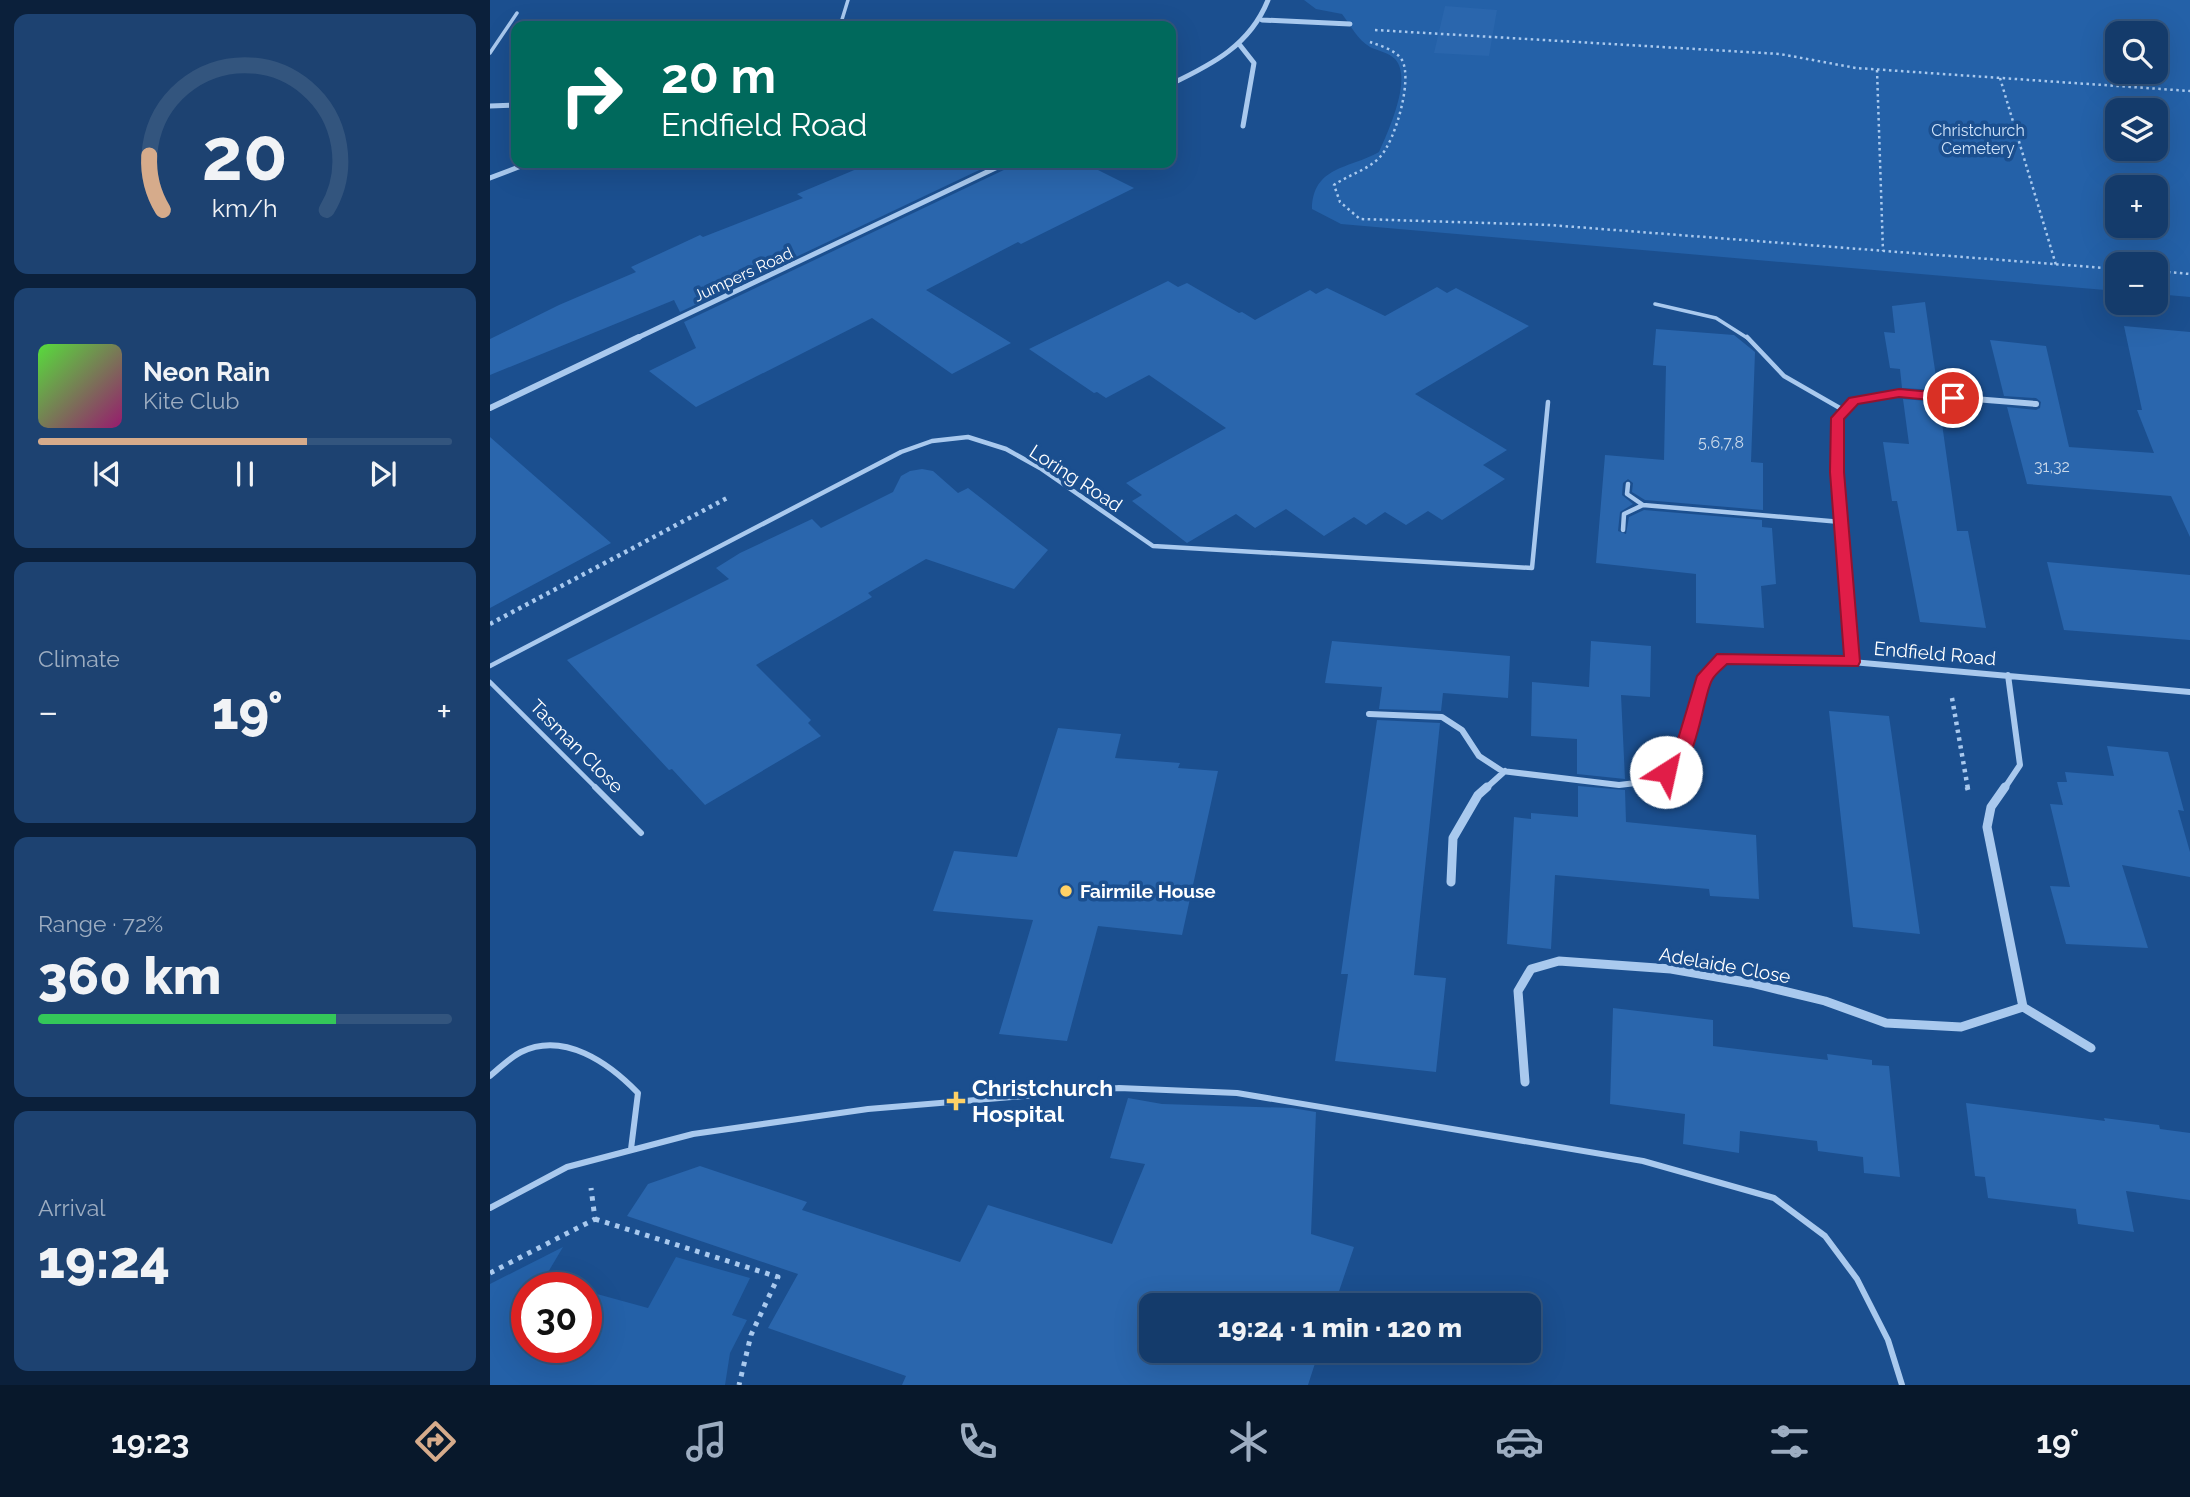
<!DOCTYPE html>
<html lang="en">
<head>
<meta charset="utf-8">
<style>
	body { margin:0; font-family:Raleway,sans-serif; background:#1d4271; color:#f1f3f6; height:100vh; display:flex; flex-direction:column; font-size:26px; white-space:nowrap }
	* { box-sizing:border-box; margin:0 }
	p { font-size:23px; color:#9dadc1 }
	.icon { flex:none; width:38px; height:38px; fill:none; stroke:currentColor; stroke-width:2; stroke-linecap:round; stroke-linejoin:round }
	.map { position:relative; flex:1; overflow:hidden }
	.panel { display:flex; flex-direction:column; gap:14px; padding:14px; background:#0b203b; width:490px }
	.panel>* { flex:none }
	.banner { position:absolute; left:21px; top:21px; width:665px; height:147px; border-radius:14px; box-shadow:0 7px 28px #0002,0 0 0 2px #33557e; background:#00695c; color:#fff; overflow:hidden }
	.buttons { position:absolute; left:1615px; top:21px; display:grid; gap:14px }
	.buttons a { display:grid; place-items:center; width:63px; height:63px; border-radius:14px; background:#143b6b; box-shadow:0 7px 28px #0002,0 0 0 2px #33557e; font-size:35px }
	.speed { position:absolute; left:21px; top:1272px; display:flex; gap:14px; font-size:35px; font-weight:700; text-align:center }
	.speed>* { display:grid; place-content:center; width:91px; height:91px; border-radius:50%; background:#143b6b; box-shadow:0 7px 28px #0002,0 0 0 2px #33557e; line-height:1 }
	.speed .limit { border:10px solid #d22; background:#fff; color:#111 }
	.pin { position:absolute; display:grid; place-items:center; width:60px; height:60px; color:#fff; margin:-30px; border:4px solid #fff; border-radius:50%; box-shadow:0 2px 7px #0007 }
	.me { position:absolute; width:77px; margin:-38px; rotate:35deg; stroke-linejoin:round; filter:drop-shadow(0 0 5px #0008) }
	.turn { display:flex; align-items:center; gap:24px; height:147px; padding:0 35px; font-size:32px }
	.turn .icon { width:91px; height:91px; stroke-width:2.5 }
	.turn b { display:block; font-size:49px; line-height:60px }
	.big { font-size:52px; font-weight:800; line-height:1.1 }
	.panel .card { flex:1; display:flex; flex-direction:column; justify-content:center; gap:10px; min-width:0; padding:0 24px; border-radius:14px; background:#1d4271 }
	.panel .dial { align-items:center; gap:0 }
	.dial svg { height:182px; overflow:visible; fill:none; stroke:#33557e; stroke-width:7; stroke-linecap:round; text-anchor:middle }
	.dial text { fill:#f1f3f6; stroke:none }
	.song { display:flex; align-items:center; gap:21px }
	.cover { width:84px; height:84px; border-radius:10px; background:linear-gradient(135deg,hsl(110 70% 55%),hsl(320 70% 35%)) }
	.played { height:7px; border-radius:4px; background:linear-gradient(90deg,#d6ab8b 65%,#33557e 65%) }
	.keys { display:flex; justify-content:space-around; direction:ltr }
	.heat { display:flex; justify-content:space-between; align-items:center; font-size:38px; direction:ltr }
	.charge { height:10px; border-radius:5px; background:linear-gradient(90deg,#34c759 72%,#33557e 0) }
	.trip { position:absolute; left:649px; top:1293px; width:402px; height:70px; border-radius:14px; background:#143b6b; box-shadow:0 7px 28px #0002,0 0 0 2px #33557e; font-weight:800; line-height:70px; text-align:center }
	.menu { display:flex; height:112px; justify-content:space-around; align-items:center; background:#08182b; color:#9dadc1 }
	.menu .icon { width:49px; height:49px }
	.menu .active { color:#d6ab8b }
	.menu b { font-size:32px; color:#f1f3f6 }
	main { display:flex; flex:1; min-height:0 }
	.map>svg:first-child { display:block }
	.green { fill:#2461a8; fill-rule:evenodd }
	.building { fill:#2a66ad }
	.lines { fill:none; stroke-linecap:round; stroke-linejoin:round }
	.path-far2 { stroke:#a9c9ee; stroke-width:2.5; stroke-dasharray:2.5 3.5; stroke-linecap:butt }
	.path-far1 { stroke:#a9c9ee; stroke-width:4.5; stroke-dasharray:3.5 4.5; stroke-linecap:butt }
	.path { stroke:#a9c9ee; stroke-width:5; stroke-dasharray:4.5 6; stroke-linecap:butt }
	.lane-far2 { stroke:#a9c9ee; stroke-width:3.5 }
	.lane-far1 { stroke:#a9c9ee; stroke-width:4.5 }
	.lane { stroke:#a9c9ee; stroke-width:6 }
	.street-far2 { stroke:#a9c9ee; stroke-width:5 }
	.street-far1 { stroke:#a9c9ee; stroke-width:6 }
	.street { stroke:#a9c9ee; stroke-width:9 }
	.route { fill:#e11d48; stroke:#92132f; stroke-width:2 }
	.poi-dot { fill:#ffd166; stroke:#1b4f8f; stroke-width:2.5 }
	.labels { text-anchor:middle; stroke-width:7; stroke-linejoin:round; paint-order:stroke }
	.far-park-label { font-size:16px; fill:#cfe3fa; stroke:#1b4f8f }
	.far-street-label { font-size:16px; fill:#fff; stroke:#1b4f8f }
	.number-label { font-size:16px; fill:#cad9ea }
	.street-label { font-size:19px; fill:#fff; stroke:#1b4f8f }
	.poi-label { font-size:19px; font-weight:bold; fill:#fff; stroke:#1b4f8f; text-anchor:start }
	.near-poi-label { font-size:23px; font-weight:bold; fill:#fff; stroke:#1b4f8f; text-anchor:start }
</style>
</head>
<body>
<main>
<section class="panel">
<div class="card dial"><svg viewBox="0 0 100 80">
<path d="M14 69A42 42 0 1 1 86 69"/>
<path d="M14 69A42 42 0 0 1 8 45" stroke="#d6ab8b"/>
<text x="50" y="56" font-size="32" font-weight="700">20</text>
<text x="50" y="72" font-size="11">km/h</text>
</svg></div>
<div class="card">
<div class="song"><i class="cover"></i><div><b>Neon Rain</b><p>Kite Club</p></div></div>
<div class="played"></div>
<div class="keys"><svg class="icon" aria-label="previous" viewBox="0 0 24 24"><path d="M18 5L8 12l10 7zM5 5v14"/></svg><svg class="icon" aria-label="pause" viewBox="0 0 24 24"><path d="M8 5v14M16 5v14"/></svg><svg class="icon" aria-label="next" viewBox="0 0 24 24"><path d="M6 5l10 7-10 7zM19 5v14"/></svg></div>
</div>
<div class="card"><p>Climate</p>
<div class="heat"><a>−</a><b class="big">19°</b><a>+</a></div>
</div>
<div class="card"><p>Range · 72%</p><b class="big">360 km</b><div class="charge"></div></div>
<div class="card"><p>Arrival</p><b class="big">19:24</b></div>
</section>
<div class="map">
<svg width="1700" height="1385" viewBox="0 0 1700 1385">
	<rect width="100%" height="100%" fill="#1b4f8f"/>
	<path class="green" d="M814 0H1700V297L1666 294V264H1628L1627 291 851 224 822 209C823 166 859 169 889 152 898 132 923 78 905 59 898 52 888 51 880 47 867 39 861 26 852 14L826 9ZM1628 33H1666V72H1628ZM1628 110H1666V149H1628ZM1628 187H1666V226H1628Z
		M73 1247 54 1279 86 1288H37V1348H96V1291L158 1308 186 1257 260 1278 242 1315 257 1320 240 1353 235 1385H0V1284Z"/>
	<path class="building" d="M955 6 1007 10 999 56 944 53Z
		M381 163H504L190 312 184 300 0 375V339L69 305 146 272 141 267 210 235 213 237 313 198 307 194Z
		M521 163H594L644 188 531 244 528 242 436 290 521 343 462 374 382 318 206 407 159 371 206 348 194 322 518 168Z
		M678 281 688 287 697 283 749 313 752 312 765 320 820 290 826 294 837 288 895 316 947 287 957 293 966 288 1039 326 925 394 1017 450 993 465 1015 479 952 520 938 511 916 525 895 512 876 525 864 517 834 536 796 509 765 528 746 514 697 543 642 501 652 495 636 483 736 428 659 375 616 398 607 392 604 393 539 349Z
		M1435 302 1442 350 1448 390 1412 388 1410 369 1400 368 1394 332 1405 333 1402 306Z
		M1634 326 1700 332V537L1681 496 1537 484 1517 407 1546 410 1550 408 1551 402 1546 398 1514 396 1500 340 1556 346 1579 447 1664 453 1647 410H1652Z
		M1166 329 1244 335 1265 352 1261 462 1273 463V510L1155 500 1142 492 1143 483 1138 479 1133 483 1132 495 1143 504 1130 512 1128 531 1136 534 1139 517 1154 510 1272 520V527L1282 528 1286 584 1271 586 1274 628 1206 623V574L1106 563 1115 455 1174 460 1176 366 1163 365Z
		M1413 399 1449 402 1467 531H1478L1496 628 1430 622 1407 501H1402L1393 442 1419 444Z
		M0 437 121 543 0 608Z
		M432 469 443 471 468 493 478 488 558 550 524 589 436 559 378 593 382 597 266 665 321 720 318 723 331 736 215 805 182 769 179 770 77 660 239 579 226 568 250 553 322 519 331 528 403 492 411 476 420 471Z
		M1557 562 1700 575V640L1574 630Z
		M842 641 1020 656 1018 698 953 693 951 711 889 709 892 687 835 683Z
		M1101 641 1161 646 1160 697 1131 695 1135 779 1087 774V739L1041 736 1042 682 1099 687Z
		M1339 711 1399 716 1430 934 1363 927Z
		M887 720 950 723 924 975 956 978 946 1072 845 1061 858 974H851Z
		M568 728 631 734 625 758 690 763 688 768 728 771 692 935 608 926 577 1041 509 1034 543 920 443 911 464 851 527 857Z
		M1617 746 1678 752 1694 811 1688 810 1700 852V877L1632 865 1658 948 1576 944 1560 886 1580 887 1560 804 1573 805 1567 782H1577L1575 772 1624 776Z
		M1088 786 1135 790 1136 822 1266 835 1269 899 1220 896 1219 889 1065 875 1061 949 1017 944 1024 817 1041 819V813L1088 817Z
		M1123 1008 1223 1020V1046L1338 1060 1337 1054 1382 1060V1065L1399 1066 1410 1177 1374 1173 1373 1157 1328 1151 1327 1141 1250 1131 1249 1153 1193 1144 1195 1114 1120 1104Z
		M638 1098 672 1104 802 1108 826 1112 821 1234 864 1247 844 1306H662V1351H829L818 1385H412L416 1376 278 1328 308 1274 137 1216 158 1184 210 1166 317 1202 312 1210 470 1262 498 1205 622 1244 655 1164 620 1158Z
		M1476 1103 1615 1121 1614 1118 1669 1125 1670 1129 1700 1133V1200L1636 1191 1644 1232 1588 1224 1586 1209 1498 1198 1495 1177 1485 1176Z"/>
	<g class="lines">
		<path class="path-far2" d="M885 30 1290 54 1366 68 1700 91
			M880 42C891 46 906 50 912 60 923 80 905 141 890 157 878 170 858 175 844 185L850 202 870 219 1060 225 1628 269
			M1387 70 1393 251
			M1510 78 1566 265
			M1666 271 1700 274"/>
		<path class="path-far1" d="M0 624 237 498
			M1462 698 1478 789"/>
		<path class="path" d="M1477 787 1478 790
			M105 1219 288 1277 261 1335 249 1385
			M0 1273 105 1219 101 1188"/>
		<path class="lane-far2" d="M350 26 358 0
			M0 53 27 13
			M1165 304 1226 318 1259 339"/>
		<path class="lane-far1" d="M1257 337 1294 376 1355 411
			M1138 484 1137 494 1153 505
			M1133 530 1134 514 1153 505 1351 522
			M0 666 411 452 442 441 478 437 516 449 550 468 663 546 1042 568 1058 402
			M0 682 107 789"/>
		<path class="lane" d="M105 787 151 833
			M0 1076C10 1068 19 1058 31 1052 74 1031 119 1063 148 1093L141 1149
			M0 1208 77 1167 203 1134 378 1109 629 1088 747 1093 1153 1161 1284 1198 1335 1236 1367 1279 1398 1340 1412 1385"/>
		<path class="street-far2" d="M772 20 860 24
			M749 44 764 63 753 126
			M681 84C723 64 760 45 778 0
			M0 106 26 105
			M0 178 39 163
			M145 339 516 163"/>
		<path class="street-far1" d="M0 408 149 337
			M1362 662 1347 472 1348 418 1364 401 1409 393 1546 404
			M879 714 952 717 972 730 989 756 1012 771 1129 785 1163 781 1189 763 1215 676 1233 658 1362 662 1700 692
			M995 789 1015 771
			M1514 789 1530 765 1518 675"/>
		<path class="street" d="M961 882 963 838 988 795 997 787
			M1533 1007 1601 1048
			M1035 1082 1028 991 1041 969 1069 961 1181 969 1261 983 1335 1001 1396 1023 1471 1027 1533 1007 1497 827 1501 807 1515 787"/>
	</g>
	<path class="route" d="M1409 389 1463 394 1470 398 1463 402 1409 397 1368 404 1354 419V472L1370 662 1368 666 1237 664C1232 669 1225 674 1222 680 1211 700 1206 788 1170 776L1168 772 1182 759 1207 676 1227 654 1354 656 1340 472 1341 418 1359 398Z"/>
	<g class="poi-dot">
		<circle cx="576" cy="891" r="7"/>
		<path d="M462.5 1090.5h7v7h7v7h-7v7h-7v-7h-7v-7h7z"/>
	</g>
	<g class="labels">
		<g class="far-park-label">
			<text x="1488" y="136">Christchurch<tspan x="1488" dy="18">Cemetery</tspan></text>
		</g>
		<g class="far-street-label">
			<text transform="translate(253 274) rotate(-25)" y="6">Jumpers Road</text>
		</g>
		<g class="number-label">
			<text x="1231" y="448">5,6,7,8</text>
			<text x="1562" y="472">31,32</text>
		</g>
		<g class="street-label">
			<text transform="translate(586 478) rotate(33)" y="7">Loring Road</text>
			<text transform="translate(1445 653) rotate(5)" y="7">Endfield Road</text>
			<text transform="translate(87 746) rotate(45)" y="7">Tasman Close</text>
			<text transform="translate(1235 965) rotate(10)" y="7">Adelaide Close</text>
		</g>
		<g class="poi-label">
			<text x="590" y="898">Fairmile House</text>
		</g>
		<g class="near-poi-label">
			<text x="482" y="1096">Christchurch<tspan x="482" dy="26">Hospital</tspan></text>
		</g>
	</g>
</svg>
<div class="buttons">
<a><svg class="icon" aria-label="search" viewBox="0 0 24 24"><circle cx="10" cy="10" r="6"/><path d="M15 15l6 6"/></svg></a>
<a><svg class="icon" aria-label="layers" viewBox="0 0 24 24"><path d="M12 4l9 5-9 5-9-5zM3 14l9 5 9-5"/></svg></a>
<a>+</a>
<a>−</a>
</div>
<div class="speed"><div class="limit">30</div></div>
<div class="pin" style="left:1463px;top:398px;background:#d93025"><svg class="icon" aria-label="arrive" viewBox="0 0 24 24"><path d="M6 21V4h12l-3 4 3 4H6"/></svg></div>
<svg class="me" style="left:1176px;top:772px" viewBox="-20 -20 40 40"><circle r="19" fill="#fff"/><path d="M0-13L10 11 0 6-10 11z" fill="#e11d48"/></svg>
<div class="trip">19:24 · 1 min · 120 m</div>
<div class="banner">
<div class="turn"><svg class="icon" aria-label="right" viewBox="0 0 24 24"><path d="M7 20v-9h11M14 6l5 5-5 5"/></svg><div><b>20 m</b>Endfield Road</div></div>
</div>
</div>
</main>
<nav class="menu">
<b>19:23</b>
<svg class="icon active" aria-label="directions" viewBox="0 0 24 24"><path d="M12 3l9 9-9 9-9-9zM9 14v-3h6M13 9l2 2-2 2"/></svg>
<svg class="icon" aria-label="music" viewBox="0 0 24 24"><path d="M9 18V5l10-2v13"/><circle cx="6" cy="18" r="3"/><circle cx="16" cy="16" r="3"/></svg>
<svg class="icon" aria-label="phone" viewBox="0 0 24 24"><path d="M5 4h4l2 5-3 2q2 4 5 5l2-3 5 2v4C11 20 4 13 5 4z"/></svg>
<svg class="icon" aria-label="climate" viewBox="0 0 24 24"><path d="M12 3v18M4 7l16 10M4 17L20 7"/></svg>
<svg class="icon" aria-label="car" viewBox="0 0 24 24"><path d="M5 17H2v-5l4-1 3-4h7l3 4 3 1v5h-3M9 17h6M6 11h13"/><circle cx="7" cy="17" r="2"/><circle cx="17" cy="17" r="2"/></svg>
<svg class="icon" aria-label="filters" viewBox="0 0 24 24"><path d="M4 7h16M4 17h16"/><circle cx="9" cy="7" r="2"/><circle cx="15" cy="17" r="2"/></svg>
<b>19°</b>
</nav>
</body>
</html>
